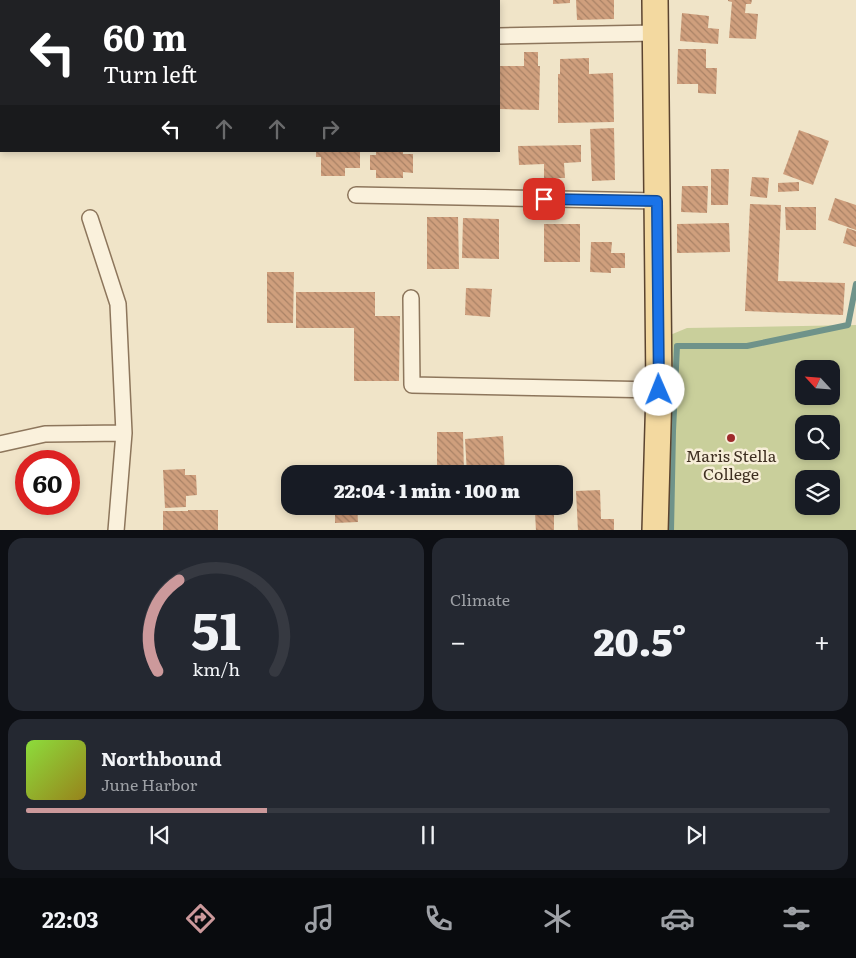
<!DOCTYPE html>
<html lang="en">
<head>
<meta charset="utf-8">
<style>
	body { margin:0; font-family:Literata,serif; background:#242831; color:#f1f3f6; height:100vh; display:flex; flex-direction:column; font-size:19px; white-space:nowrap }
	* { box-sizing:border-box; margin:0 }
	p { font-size:16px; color:#9ea1a6 }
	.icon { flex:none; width:28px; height:28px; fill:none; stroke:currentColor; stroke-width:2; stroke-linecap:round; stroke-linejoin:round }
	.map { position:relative; height:530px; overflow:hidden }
	.panel { display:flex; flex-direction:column; gap:8px; padding:8px; background:#0d0f14; flex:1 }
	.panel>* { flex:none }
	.banner { position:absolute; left:0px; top:0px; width:500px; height:152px; box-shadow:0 2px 8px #0003; background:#202124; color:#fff; overflow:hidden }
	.needle { width:32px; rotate:296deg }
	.controls { position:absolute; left:795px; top:360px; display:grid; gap:10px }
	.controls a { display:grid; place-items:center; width:45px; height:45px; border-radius:10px; background:#171b24; box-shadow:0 2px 8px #0003; font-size:25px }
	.speed { position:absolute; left:15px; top:450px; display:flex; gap:10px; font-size:25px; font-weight:700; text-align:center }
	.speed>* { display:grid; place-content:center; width:65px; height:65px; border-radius:50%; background:#171b24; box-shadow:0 2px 8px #0003; line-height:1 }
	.speed .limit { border:8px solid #d22; background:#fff; color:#111 }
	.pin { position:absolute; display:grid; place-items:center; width:42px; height:42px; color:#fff; margin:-21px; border-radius:10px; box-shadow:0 2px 8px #0006 }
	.me { position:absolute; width:55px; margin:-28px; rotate:359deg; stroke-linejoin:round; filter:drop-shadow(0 0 4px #0008) }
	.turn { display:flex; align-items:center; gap:18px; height:105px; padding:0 20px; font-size:22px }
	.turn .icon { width:65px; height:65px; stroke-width:2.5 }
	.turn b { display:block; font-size:35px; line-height:42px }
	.lanes { display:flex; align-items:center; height:48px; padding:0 20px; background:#0003; justify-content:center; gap:25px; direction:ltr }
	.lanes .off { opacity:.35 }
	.big { font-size:38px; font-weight:800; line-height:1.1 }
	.panel .card { flex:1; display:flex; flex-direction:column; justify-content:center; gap:8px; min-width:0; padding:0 18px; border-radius:15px; background:#242831 }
	.panel .dial { align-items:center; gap:0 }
	.dial svg { height:130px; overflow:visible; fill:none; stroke:#363941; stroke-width:7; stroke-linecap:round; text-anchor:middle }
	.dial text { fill:#f1f3f6; stroke:none }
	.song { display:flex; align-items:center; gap:15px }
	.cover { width:60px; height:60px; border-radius:8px; background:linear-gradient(135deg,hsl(90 70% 55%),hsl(50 70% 35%)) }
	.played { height:5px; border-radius:2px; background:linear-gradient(90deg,#cc999b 30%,#363941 30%) }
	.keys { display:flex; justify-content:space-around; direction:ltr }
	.heat { display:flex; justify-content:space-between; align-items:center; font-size:28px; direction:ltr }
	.panel .tiles { flex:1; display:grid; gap:8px; grid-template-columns:1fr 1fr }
	.card:last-child { grid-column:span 2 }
	.trip { position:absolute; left:281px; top:465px; width:292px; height:50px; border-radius:15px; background:#171b24; box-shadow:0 2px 8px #0003; font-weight:800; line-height:50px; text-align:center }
	.tabs { display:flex; height:80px; justify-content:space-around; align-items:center; background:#090b0e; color:#9ea1a6 }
	.tabs .icon { width:35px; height:35px }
	.tabs .selected { color:#cc999b }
	.tabs b { font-size:22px; color:#f1f3f6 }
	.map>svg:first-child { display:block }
	.green { fill:#c9cf9b; fill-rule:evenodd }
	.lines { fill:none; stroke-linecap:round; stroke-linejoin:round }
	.stream { stroke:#6f938a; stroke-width:6 }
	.building { fill:url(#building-back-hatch) }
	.minor-casing { stroke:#8d765c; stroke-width:18 }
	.primary-casing { stroke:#5b4430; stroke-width:28 }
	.minor { stroke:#faf1dc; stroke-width:15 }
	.primary { stroke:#f3d9a0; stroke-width:25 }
	.route-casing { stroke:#114b97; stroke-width:12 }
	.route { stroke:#1a73e8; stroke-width:9 }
	.poi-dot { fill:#9e2a2b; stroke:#f7eed8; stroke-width:2 }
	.labels { text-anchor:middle; stroke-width:5; stroke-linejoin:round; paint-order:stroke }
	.poi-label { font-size:16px; fill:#3d2e20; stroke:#f7eed8 }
</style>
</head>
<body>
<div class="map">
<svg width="856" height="531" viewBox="0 0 856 531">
	<defs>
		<pattern id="building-back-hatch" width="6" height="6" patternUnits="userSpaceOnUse" patternTransform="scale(1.25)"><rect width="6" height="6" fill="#cf9f7d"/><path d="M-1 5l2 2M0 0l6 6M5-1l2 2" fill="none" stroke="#a98266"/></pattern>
	</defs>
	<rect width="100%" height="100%" fill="#f0e4c8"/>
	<path class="green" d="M856 325V530L655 531 658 340 687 328ZM804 369H831V396H804ZM804 424H831V451H804ZM804 479H831V506H804Z"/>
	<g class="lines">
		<path class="stream" d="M671 531 673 431 677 346H747L848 325 856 284"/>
	</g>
	<path class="building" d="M553 0H570V3L553 4Z
		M576 0H614V19L577 20Z
		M728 0H752L751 4H746L745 13 758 14 756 39 729 38 732 2 728 1Z
		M682 13 709 16 708 28 719 29 718 44 680 41Z
		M678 49H706V68H717L716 94 698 93V84H677Z
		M524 52H538V66H540L539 110 499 109V66H524Z
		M589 58V74L613 73 614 122 558 123V74H560V59Z
		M614 128 615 180 592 181 590 129Z
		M799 130 829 141 813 185 783 174Z
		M581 145V162L564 163 565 178H544V164L519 165 518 146Z
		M316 151H360V168H345V176H321V157H316Z
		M376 151H403V154H413V173L403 172V178H376V170H370V155H376Z
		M711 169H729L728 205H711Z
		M752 177 769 178 767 198 750 196Z
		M799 182V191L778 192V183Z
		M682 186H708L707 213 681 212Z
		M835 198 856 205V230L828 220Z
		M750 204 781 205 778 281 845 283 843 315 745 311Z
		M785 207H816V230H786Z
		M427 217H458L459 269H427Z
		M463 218 499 219V259L462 258Z
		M729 223 730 252 677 253V224Z
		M544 224H580V262H544Z
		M847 228 856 231V247L843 243Z
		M591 242H612L611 253H625V268H611V273L590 272Z
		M267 272H294L293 323H267Z
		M466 288 492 289 490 317 465 315Z
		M296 292H375V316H400L399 381H354V328H296Z
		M437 432H463L464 474H437Z
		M503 436 505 474H467L465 439Z
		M185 469V475H196L197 495 186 496V507L165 508 163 470Z
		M600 490 601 519H614V531H578L576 491Z
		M335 506H357L358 522 335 523Z
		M188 510H218V531H163V511H188Z
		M554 511V531H536L535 512Z"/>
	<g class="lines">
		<g class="minor-casing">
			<path id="minor" d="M499 36 655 33
				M356 195 657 201
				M90 218 118 304 124 433 116 531
				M411 298 412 385 659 390
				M0 444 45 434 124 433"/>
		</g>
		<g class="primary-casing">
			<path id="primary" d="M655 531 659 390 655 0"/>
		</g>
		<use href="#minor" class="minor"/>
		<use href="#primary" class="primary"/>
	</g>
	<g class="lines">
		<g class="route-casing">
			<path id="route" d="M544 199 657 201 659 390"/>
		</g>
		<use href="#route" class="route"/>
	</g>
	<circle class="poi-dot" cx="731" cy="438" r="5"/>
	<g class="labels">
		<g class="poi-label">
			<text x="731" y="462">Maris Stella<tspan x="731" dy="18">College</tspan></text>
		</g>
	</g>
</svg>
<div class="controls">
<a><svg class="needle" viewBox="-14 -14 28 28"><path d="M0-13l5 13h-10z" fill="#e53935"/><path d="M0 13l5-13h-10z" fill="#9ea1a6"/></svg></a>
<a><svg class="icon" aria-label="search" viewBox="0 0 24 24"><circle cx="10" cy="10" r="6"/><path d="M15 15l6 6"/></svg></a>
<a><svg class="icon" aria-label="layers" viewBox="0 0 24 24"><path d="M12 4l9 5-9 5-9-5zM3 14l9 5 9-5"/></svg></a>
</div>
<div class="speed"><div class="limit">60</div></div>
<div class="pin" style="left:544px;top:199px;background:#d93025"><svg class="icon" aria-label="arrive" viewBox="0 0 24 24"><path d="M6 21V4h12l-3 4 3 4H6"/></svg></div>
<svg class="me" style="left:659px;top:390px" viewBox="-20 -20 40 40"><circle r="19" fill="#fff"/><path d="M0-13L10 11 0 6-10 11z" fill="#1a73e8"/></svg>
<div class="trip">22:04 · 1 min · 100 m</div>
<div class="banner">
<div class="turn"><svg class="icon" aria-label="left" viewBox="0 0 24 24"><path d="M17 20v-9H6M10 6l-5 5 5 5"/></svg><div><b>60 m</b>Turn left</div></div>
<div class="lanes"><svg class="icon" aria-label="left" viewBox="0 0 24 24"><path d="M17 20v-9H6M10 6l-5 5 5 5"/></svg><svg class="icon off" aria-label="ahead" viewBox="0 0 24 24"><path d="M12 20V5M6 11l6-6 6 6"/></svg><svg class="icon off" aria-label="ahead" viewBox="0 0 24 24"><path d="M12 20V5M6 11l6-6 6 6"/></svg><svg class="icon off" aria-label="right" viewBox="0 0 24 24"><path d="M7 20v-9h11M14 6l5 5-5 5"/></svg></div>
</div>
</div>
<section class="panel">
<div class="tiles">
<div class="card dial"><svg viewBox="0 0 100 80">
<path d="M14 69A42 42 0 1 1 86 69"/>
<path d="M14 69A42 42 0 0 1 27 13" stroke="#cc999b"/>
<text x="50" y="56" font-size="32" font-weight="700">51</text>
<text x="50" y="72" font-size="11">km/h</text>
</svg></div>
<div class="card"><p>Climate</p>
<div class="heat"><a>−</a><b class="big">20.5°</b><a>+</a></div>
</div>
<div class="card">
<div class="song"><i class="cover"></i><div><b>Northbound</b><p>June Harbor</p></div></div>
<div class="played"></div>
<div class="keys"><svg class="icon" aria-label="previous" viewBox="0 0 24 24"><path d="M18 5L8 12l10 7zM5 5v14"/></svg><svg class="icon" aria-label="pause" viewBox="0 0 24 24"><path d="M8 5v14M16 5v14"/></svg><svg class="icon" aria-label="next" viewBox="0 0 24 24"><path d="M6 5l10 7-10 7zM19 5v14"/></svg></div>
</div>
</div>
</section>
<nav class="tabs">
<b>22:03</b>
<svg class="icon selected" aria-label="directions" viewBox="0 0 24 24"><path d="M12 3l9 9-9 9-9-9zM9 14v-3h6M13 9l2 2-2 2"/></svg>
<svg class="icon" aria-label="music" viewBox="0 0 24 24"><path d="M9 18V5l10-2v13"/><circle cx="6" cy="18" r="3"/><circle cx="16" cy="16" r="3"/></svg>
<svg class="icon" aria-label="phone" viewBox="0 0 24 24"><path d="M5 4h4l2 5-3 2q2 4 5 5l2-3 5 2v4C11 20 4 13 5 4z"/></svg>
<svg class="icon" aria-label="climate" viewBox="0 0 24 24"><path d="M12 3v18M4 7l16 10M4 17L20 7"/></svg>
<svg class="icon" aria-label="car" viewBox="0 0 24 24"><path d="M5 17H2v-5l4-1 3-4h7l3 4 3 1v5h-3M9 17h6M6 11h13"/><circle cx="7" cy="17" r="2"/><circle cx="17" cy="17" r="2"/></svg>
<svg class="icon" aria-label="filters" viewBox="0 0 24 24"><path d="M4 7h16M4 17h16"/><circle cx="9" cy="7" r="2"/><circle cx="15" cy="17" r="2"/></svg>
</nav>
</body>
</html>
